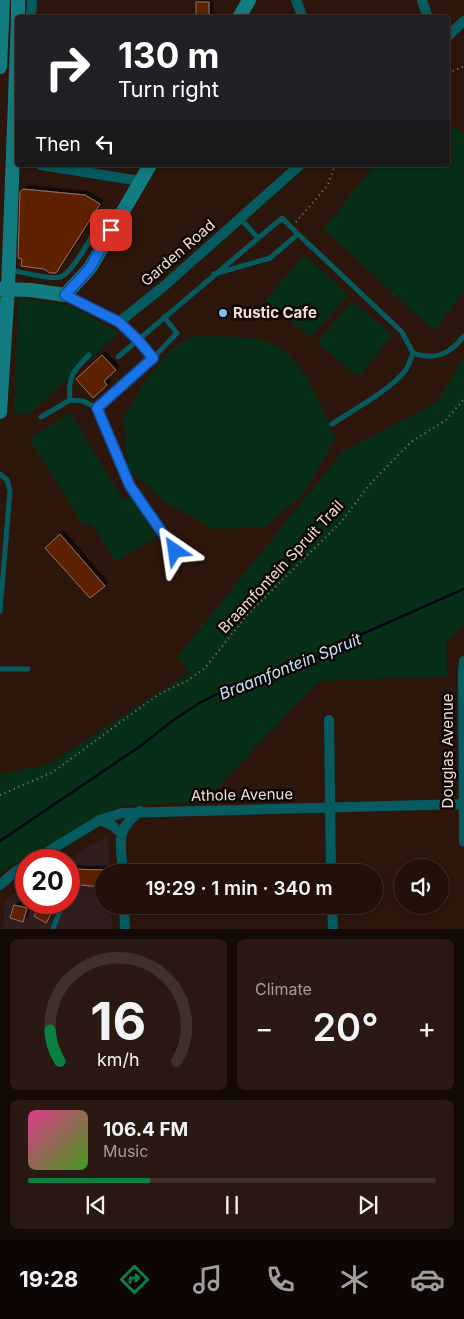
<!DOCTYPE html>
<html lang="en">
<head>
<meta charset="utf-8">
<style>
	body { margin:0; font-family:Inter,sans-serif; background:#2a1912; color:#f1f3f6; height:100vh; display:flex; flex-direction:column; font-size:19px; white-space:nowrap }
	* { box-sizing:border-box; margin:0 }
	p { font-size:16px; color:#a29d9c }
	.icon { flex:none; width:28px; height:28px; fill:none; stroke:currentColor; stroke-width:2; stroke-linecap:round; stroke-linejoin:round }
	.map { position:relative; height:929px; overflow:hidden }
	.panel { display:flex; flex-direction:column; gap:10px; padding:10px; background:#130905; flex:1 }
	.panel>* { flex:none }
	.hud { position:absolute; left:15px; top:15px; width:435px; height:152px; border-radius:5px; box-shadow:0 2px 8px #0003,0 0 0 1px #3f302a; background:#202124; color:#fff; overflow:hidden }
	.fabs { position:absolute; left:394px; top:859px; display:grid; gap:10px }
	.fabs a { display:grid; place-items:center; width:55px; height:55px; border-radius:50%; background:#221009; box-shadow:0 2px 8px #0003,0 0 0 1px #3f302a; font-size:25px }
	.speed { position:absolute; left:15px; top:849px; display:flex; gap:10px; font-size:25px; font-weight:700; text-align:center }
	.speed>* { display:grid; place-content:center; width:65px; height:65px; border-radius:50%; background:#221009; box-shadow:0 2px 8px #0003,0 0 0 1px #3f302a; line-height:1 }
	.speed .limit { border:8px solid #d22; background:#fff; color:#111 }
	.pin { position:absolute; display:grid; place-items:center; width:42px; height:42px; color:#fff; margin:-21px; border-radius:10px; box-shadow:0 2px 8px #0006 }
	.me { position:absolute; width:55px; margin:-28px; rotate:328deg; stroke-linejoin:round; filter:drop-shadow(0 0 4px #0008) }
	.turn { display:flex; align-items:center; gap:18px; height:105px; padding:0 20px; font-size:22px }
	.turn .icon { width:65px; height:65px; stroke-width:2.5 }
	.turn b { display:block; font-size:35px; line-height:42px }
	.then { display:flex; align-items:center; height:48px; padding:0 20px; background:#0003; gap:10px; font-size:19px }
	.big { font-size:38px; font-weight:600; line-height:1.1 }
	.panel .card { flex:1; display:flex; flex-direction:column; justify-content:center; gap:8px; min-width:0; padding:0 18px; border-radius:8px; background:#2a1912 }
	.panel .dial { align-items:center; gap:0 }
	.dial svg { height:130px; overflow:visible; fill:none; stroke:#3f302a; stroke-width:7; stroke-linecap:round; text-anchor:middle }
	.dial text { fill:#f1f3f6; stroke:none }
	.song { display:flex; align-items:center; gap:15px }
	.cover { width:60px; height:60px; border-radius:8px; background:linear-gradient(135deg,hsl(330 70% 55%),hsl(100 70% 35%)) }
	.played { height:5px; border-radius:2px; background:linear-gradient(90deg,#0b8043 30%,#3f302a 30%) }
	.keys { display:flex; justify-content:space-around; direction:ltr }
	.heat { display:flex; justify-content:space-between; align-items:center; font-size:28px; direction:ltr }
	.panel .tiles { flex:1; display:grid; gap:10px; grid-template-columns:1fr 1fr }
	.card:last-child { grid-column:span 2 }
	.trip { position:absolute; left:95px; top:864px; width:288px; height:50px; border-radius:25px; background:#221009; box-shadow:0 2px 8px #0003,0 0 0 1px #3f302a; font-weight:600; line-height:50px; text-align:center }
	.menu { display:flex; height:80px; justify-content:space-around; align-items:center; background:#0e0604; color:#a29d9c }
	.menu .icon { width:35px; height:35px }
	.menu .active { color:#0b8043 }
	.menu b { font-size:22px; color:#f1f3f6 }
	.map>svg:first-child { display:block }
	.commercial { fill:#311e1f }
	.green { fill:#072f17 }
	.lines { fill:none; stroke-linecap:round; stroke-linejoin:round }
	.stream { stroke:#000914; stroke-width:2.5 }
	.building { fill:#5f2000; stroke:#917367; filter:url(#shadow) }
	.path { stroke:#8f7b72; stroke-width:2; stroke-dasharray:1 4; stroke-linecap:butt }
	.lane { stroke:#055c60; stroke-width:5 }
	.street { stroke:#055c60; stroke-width:10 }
	.secondary { stroke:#137c81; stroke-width:14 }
	.route-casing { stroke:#114b97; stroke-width:12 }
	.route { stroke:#1a73e8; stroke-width:9 }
	.poi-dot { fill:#7bbef8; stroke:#0e0503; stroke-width:2 }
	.labels { text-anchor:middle; stroke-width:5; stroke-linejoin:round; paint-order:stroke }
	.street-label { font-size:15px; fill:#efded7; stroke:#0e0503 }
	.poi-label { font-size:15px; font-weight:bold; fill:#efded7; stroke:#0e0503; text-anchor:start }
	.water-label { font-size:16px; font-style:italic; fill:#bce4fa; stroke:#0e0503 }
</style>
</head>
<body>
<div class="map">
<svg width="464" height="929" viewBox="0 0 464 929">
	<defs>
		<filter id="shadow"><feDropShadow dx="3.5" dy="-3.5" stdDeviation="0" flood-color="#0009"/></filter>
	</defs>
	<rect width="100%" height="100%" fill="#2d160c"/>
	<path class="commercial" d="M108 835 110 872H104V905H111L112 929H3L5 900 26 887V902H69L68 860Z"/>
	<path class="green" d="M448 121 464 135V291L434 331 324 229 374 165H448Z
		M304 255 349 295 310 337 265 300Z
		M18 298 70 305 119 333 28 415 14 413Z
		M352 301 393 335 358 377 317 342Z
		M192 336C216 336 241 335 265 341 303 352 321 405 335 438L304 493 265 527 214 529 166 503 127 468 124 416 149 376 171 349Z
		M464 356V624L446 642 447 676 318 681 204 802 120 806 2 871 0 874V774L47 765 189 673 177 657 342 452 437 402Z
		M70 413 124 500 131 496 156 537 116 562 91 522 84 526 29 439Z"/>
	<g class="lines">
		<path class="stream" d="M0 841 142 745 172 721 201 702 238 684 271 674 321 656 351 639 464 589"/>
	</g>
	<path class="building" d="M196 2H209V18H196Z
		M23 189 85 195 100 204 56 273H50L44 269 21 266 22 259 18 258 20 192Z
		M102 355 116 370 104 381 107 385 93 398 76 379Z
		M60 534 105 586 90 598 45 548Z
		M69 869 105 870 100 887 71 884Z
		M42 902H58L46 923 34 916Z
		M14 905 27 908 23 922 10 918Z"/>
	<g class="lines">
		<path class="path" d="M448 73 464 66
			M296 222 328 185 335 165
			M0 795 53 772 159 694 187 681 205 668 247 615 341 522 371 483 411 442 446 420 464 399"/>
		<path class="lane" d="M240 218 258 238
			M298 234 402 332 413 353C411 359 409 365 405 371 390 390 353 410 332 424
			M10 270C23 272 49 280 60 277 74 273 98 225 106 211
			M119 322 138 340 153 358
			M413 353C435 361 450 354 464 336
			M118 357 282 218 298 234 270 258 214 274
			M70 400C68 376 73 371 89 355
			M97 408 153 358 177 333 164 317
			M41 417 70 400 83 401 97 408 131 486 175 551
			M0 474 7 480 10 491 0 611
			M0 669H28
			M53 929 61 908"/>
		<path class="street" d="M296 0 303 18
			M422 0 428 18
			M31 18 32 0
			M448 36 464 21
			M41 165 140 181
			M65 295 119 322 163 287 300 165
			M464 661 463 671 464 842
			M329 720 331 872
			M100 820 113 826 121 833
			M34 860 100 820 122 813 464 804
			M123 872C121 843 114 831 140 811
			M0 885 16 871 26 865
			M124 905 125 929
			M332 905 333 929"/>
		<path class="secondary" d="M18 18V0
			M239 18 249 0
			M0 67 3 0
			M0 289 31 290 65 295 90 268 150 165
			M0 412 8 288 18 18"/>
	</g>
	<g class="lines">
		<g class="route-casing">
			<path id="route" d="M111 230 90 268 65 295 119 322 138 340 153 358 97 408 130 486 175 551"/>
		</g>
		<use href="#route" class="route"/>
	</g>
	<circle class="poi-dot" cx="223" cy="313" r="5"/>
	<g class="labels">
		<g class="street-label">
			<text transform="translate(178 253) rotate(-41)" y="5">Garden Road</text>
			<text transform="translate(281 567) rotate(-47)" y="5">Braamfontein Spruit Trail</text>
			<text transform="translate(448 751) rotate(-90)" y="5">Douglas Avenue</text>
			<text transform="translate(242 795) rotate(-1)" y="5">Athole Avenue</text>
		</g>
		<g class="poi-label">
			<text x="233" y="318">Rustic Cafe</text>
		</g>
		<g class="water-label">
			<text transform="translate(290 666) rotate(-22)" y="6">Braamfontein Spruit</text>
		</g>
	</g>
</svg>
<div class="fabs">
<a><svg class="icon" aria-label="sound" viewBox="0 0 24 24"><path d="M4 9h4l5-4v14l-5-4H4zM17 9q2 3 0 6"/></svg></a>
</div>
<div class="speed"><div class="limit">20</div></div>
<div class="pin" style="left:111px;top:230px;background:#d93025"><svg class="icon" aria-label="arrive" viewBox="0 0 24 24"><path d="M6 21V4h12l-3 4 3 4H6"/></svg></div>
<svg class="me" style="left:175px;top:551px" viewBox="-20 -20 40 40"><path d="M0-17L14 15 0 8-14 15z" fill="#1a73e8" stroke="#fff" stroke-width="4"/></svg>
<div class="trip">19:29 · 1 min · 340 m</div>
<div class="hud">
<div class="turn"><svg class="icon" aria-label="right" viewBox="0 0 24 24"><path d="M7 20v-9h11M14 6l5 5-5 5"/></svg><div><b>130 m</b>Turn right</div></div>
<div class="then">Then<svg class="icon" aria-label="left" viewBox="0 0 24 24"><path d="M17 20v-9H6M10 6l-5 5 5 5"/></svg></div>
</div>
</div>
<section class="panel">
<div class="tiles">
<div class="card dial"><svg viewBox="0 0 100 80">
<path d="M14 69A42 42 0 1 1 86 69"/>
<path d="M14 69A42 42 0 0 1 8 50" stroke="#0b8043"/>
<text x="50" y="56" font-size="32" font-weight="700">16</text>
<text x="50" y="72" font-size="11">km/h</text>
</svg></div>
<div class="card"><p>Climate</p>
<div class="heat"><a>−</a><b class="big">20°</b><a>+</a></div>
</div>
<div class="card">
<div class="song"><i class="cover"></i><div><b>106.4 FM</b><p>Music</p></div></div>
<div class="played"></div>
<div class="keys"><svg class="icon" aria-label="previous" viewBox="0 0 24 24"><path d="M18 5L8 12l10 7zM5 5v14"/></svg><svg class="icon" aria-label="pause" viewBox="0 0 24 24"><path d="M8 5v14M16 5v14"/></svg><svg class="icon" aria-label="next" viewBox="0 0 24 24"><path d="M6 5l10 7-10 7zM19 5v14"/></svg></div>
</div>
</div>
</section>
<nav class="menu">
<b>19:28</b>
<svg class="icon active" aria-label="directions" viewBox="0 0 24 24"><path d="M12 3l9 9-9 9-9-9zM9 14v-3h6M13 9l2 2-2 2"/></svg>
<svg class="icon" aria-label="music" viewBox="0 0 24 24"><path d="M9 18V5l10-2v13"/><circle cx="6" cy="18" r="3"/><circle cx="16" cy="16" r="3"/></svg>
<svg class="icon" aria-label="phone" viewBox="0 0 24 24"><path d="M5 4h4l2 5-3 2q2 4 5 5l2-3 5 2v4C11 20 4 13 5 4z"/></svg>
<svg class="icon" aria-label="climate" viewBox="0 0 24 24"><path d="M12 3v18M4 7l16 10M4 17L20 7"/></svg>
<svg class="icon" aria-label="car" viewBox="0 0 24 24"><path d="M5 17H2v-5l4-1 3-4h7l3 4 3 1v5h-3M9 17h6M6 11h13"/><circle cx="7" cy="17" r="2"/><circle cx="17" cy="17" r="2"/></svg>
</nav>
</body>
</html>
